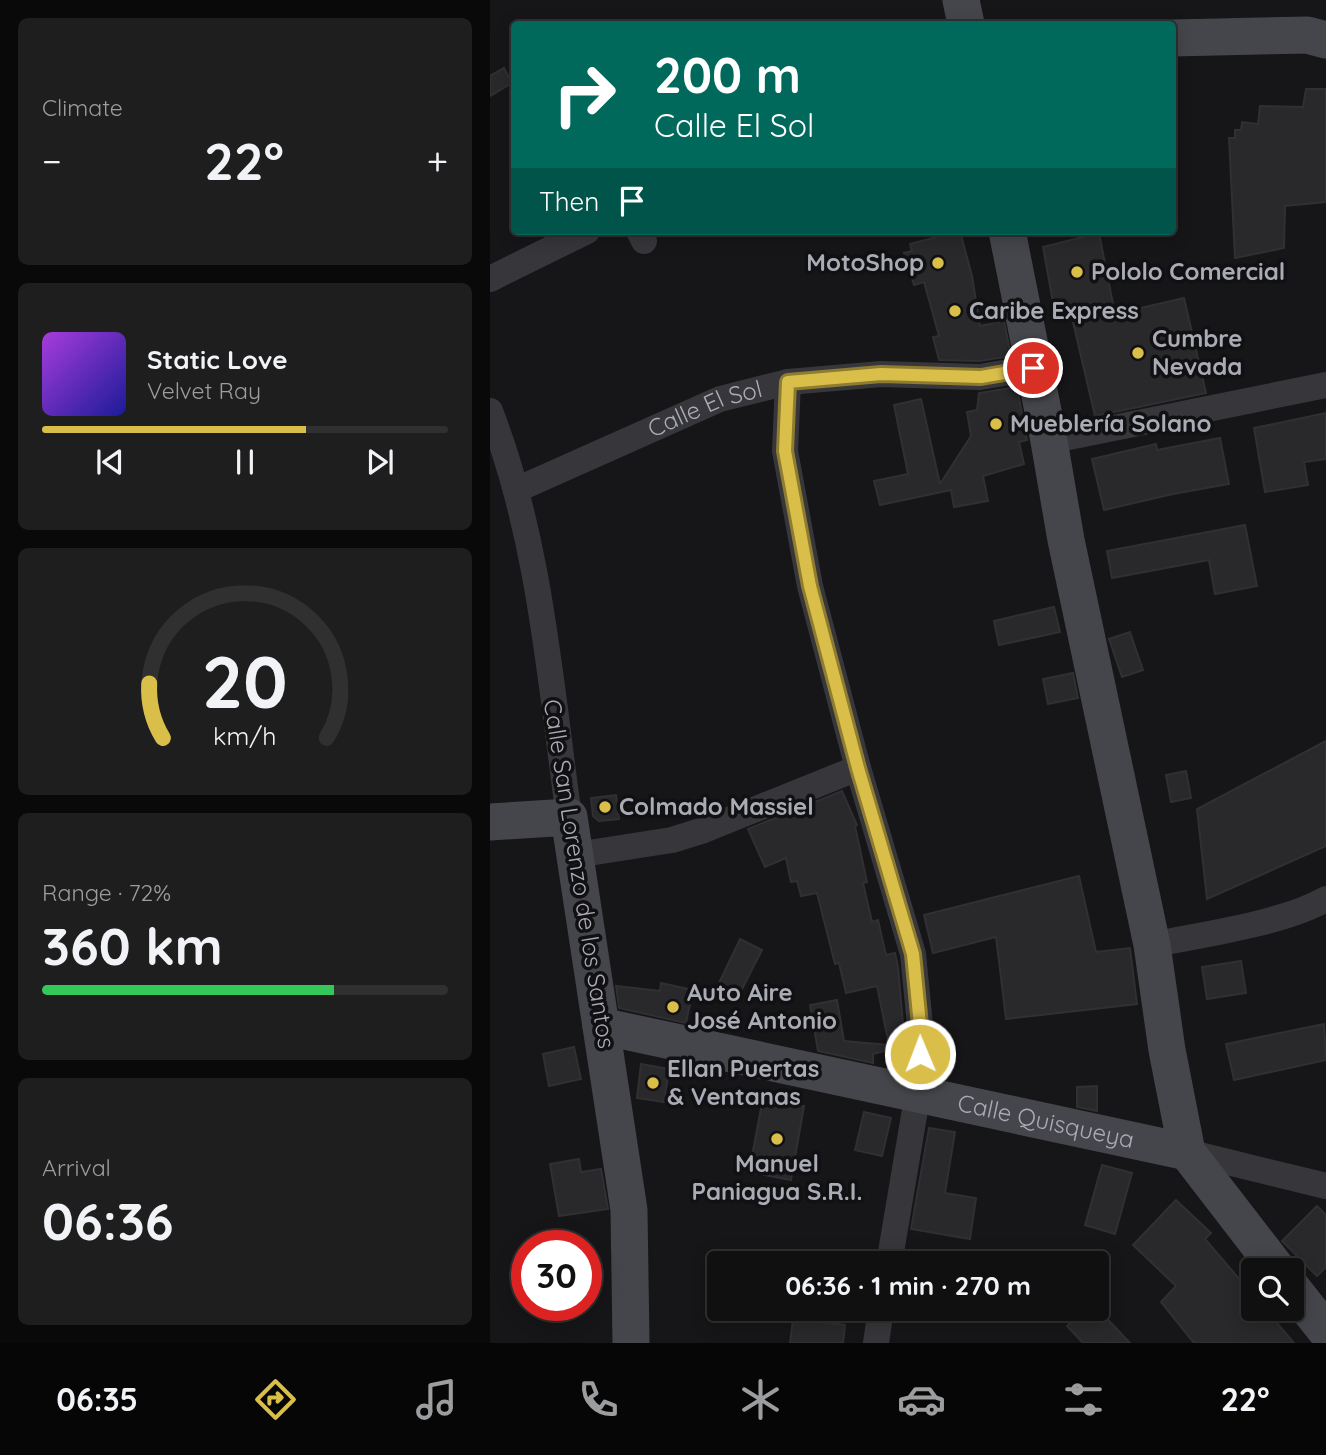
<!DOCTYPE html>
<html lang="en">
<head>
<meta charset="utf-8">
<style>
	body { margin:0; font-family:Quicksand,sans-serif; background:#1e1e1f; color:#f1f3f6; height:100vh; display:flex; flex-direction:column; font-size:26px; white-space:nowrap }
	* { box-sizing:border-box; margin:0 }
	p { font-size:23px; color:#9c9d9f }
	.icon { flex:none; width:38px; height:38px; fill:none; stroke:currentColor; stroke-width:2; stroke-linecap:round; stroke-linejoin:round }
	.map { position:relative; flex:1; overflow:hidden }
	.drawer { display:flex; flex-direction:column; gap:18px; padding:18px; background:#090909; width:490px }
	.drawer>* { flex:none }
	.banner { position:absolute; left:21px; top:21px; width:665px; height:214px; border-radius:7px; box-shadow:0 4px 18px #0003,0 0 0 2px #303031; background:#00695c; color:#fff; overflow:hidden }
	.tools { position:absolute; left:751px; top:1258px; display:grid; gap:14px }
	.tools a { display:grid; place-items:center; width:63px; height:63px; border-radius:7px; background:#101011; box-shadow:0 4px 18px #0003,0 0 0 2px #303031; font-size:35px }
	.speed { position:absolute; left:21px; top:1230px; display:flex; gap:14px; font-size:35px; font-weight:700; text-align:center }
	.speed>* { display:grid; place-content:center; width:91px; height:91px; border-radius:50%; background:#101011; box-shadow:0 4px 18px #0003,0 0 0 2px #303031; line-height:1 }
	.speed .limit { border:10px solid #d22; background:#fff; color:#111 }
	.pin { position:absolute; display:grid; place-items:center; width:60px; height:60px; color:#fff; margin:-30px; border:4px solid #fff; border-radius:50%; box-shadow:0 2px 7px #0007 }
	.me { position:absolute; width:77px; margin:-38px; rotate:359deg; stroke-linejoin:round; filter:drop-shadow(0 0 5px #0008) }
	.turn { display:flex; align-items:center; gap:24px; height:147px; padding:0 28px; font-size:32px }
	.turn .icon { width:91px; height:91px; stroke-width:2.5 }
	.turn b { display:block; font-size:49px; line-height:60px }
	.then { display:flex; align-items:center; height:66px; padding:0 28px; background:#0003; gap:14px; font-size:26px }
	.big { font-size:52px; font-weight:800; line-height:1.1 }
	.drawer .card { flex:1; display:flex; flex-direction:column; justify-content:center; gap:10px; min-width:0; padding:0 24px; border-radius:10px; background:#1e1e1f }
	.drawer .dial { align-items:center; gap:0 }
	.dial svg { height:182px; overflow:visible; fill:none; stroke:#303031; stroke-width:7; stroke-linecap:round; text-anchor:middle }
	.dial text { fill:#f1f3f6; stroke:none }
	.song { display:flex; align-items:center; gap:21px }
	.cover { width:84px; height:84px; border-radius:10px; background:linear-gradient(135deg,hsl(280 70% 55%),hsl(240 70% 35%)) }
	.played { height:7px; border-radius:4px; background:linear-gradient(90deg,#dabe4a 65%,#303031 65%) }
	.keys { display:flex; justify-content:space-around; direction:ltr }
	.heat { display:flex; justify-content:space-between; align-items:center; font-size:38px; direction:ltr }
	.charge { height:10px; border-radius:5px; background:linear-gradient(90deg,#34c759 72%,#303031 0) }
	.trip { position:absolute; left:217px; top:1251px; width:402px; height:70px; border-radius:7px; background:#101011; box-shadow:0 4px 18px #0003,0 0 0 2px #303031; font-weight:800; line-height:70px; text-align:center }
	.tabs { display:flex; height:112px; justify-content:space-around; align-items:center; background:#060607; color:#9c9d9f }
	.tabs .icon { width:49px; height:49px }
	.tabs .selected { color:#dabe4a }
	.tabs b { font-size:32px; color:#f1f3f6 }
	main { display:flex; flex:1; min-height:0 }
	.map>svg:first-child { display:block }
	.building { fill:#29282b; stroke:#303033; stroke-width:2 }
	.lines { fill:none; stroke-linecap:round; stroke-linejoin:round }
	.street { stroke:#37373b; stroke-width:26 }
	.secondary { stroke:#45464b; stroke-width:37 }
	.route-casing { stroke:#8e7c30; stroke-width:18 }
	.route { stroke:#dabe4a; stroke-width:12 }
	.poi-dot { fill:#dabe4a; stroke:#111012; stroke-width:2.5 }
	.labels { text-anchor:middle; stroke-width:7; stroke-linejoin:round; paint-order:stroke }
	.poi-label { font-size:24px; font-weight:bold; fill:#a9abb5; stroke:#111012; text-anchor:start }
	.street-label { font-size:24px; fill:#a9abb5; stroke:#111012 }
</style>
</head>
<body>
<main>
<section class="drawer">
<div class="card"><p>Climate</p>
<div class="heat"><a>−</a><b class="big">22°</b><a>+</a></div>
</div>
<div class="card">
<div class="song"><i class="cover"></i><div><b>Static Love</b><p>Velvet Ray</p></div></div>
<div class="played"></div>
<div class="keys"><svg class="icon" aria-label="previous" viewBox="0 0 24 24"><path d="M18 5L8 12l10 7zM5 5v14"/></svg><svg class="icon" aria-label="pause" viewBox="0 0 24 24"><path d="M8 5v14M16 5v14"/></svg><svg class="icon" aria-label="next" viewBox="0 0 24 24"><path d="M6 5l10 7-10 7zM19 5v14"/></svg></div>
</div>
<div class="card dial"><svg viewBox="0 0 100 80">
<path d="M14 69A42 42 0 1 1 86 69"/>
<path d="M14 69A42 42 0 0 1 8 45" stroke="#dabe4a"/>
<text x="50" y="56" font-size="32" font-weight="700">20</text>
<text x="50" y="72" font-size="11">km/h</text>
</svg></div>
<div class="card"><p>Range · 72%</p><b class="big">360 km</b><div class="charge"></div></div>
<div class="card"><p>Arrival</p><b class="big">06:36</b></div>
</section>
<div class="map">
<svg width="836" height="1343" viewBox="0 0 836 1343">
	<rect width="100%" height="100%" fill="#161517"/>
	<path class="building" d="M14 68 22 83 0 96V76Z
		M816 89H836V202L795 206 794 248 745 258 739 138H745V130H751L752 122 768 124 770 106 813 107Z
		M470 231 482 276 490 326 514 321 521 356 489 361 449 360 443 337 449 336 434 282 424 285 414 253 422 251 420 244Z
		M609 233 625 314 694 298 716 393 605 416 579 305 564 308 553 247Z
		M527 387 537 440 529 442 534 464 493 476 498 501 464 507 461 490 390 505 384 481 418 474 404 405 431 399 450 484 481 436 477 412 487 410 489 393Z
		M836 413V459L814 462 818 485 775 492 764 428Z
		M730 438 739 484 683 494 614 510 602 459 666 444 667 450Z
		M755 525 767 586 725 594 719 560 622 578 617 551Z
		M564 607 570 632 509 645 504 621Z
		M640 632 653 670 632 677 619 639Z
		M583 673 588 698 558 704 553 679Z
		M836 741V846L717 899 707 809Z
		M696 771 701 798 681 802 676 775Z
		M352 791 367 825 365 826 377 882 373 883 382 922 388 920 396 955 405 953 408 967 415 1046 383 1054V1063L328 1051 320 1005 347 1000 354 1041 399 1045 387 986 356 993 349 963 345 964 327 893 311 896 307 881 301 882 296 858 275 867 258 829Z
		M126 795 129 819 109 821 103 816 101 798Z
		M589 876 606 952 640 948 647 1004 516 1019 506 937 443 953 434 915Z
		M250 939 272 950 249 995 228 985Z
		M751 961 756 993 717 999 712 967Z
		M171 983 203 990 196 1023 129 1008 126 986 170 991Z
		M834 1024 836 1060 744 1080 736 1044Z
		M84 1047 91 1079 59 1086 53 1054Z
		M151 1064 179 1069 174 1102 147 1098Z
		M607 1086V1111L587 1107V1087Z
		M273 1098 314 1106 301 1180 259 1172Z
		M374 1112 401 1118 392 1156 365 1150Z
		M439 1128 465 1132 455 1193 486 1198 480 1239 421 1229Z
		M89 1159 91 1172 111 1169 118 1209 69 1216 60 1164Z
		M612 1165 642 1173 625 1234 595 1225Z
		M686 1200 721 1233 715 1239 763 1295V1309H775L804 1343H704L671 1302 686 1286 643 1245Z
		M827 1206 836 1215V1267L827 1276 792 1241Z
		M595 1309H608L640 1343H593L577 1326Z
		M303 1319 355 1325 353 1343H300Z"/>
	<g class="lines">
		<g class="street">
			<path d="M149 231 154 241"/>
			<path d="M0 279 97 231"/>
			<path d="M298 382 295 451 320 586 368 768 423 954 431 1035 428 1092 399 1264"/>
			<path d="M0 411C50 540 60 680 79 817"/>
			<path d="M559 441 836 385"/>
			<path id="s1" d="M26 490 230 399 298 382 391 374 490 377 543 368"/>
			<path d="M86 855 182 840 214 830 368 768"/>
			<path d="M662 945C713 934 792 924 836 899"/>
			<path d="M697 1152 836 1186"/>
			<path d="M386 1343 391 1309"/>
		</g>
		<g class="secondary">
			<path d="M471 0 476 24"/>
			<path d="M682 38 817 35 836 40"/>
			<path d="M517 231 559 441 576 540 662 945 677 1050 697 1152 788 1270"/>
			<path d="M0 822 79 817 139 1210 141 1343"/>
			<path id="s2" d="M111 1026 697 1152"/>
			<path d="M802 1288 836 1331"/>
		</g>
	</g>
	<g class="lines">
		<g class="route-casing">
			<path id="route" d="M430 1054 431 1035 423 954 368 768 320 586 295 451 298 382 391 374 491 377 543 368"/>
		</g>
		<use href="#route" class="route"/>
	</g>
	<g class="poi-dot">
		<circle cx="448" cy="263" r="7"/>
		<circle cx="587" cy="272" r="7"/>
		<circle cx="465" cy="311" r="7"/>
		<circle cx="648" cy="353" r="7"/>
		<circle cx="506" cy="424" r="7"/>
		<circle cx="115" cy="807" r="7"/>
		<circle cx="183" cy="1007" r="7"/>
		<circle cx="163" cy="1083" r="7"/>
		<circle cx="287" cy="1139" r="7"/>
	</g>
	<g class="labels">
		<g class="poi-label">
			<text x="434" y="271" text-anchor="end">MotoShop</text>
			<text x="601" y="280">Pololo Comercial</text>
			<text x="479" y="319">Caribe Express</text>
			<text x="662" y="347">Cumbre<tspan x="662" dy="28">Nevada</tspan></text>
			<text x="520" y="432">Mueblería Solano</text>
			<text x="129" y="815">Colmado Massiel</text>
			<text x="197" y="1001">Auto Aire<tspan x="197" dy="28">José Antonio</tspan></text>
			<text x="177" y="1077">Ellan Puertas<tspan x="177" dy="28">&amp; Ventanas</tspan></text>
			<text x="287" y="1172" text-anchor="middle">Manuel<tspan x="287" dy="28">Paniagua S.R.I.</tspan></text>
		</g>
		<g class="street-label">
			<text dy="8" stroke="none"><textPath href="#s1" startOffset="206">Calle El Sol</textPath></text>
			<text transform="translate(89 874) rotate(81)" y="8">Calle San Lorenzo de los Santos</text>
			<text dy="8" stroke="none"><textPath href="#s2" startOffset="455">Calle Quisqueya</textPath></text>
		</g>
	</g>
</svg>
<div class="tools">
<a><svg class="icon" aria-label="search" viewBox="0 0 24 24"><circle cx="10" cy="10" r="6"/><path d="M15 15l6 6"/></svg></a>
</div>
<div class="speed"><div class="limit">30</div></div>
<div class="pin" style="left:543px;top:368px;background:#d93025"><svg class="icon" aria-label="arrive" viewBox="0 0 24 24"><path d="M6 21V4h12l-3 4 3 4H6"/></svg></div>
<svg class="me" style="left:430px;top:1054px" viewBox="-20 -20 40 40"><circle r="17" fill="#dabe4a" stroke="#fff" stroke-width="3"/><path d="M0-11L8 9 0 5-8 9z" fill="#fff"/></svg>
<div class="trip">06:36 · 1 min · 270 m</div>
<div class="banner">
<div class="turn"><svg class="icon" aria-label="right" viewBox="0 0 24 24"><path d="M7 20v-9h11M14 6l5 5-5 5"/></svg><div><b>200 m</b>Calle El Sol</div></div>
<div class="then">Then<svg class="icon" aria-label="arrive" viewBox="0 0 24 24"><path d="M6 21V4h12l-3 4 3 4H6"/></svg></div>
</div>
</div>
</main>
<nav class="tabs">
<b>06:35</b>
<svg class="icon selected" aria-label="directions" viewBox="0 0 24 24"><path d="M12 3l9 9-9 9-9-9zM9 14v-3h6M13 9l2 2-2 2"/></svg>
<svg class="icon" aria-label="music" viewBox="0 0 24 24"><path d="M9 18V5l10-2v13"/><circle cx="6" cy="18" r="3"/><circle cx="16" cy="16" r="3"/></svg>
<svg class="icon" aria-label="phone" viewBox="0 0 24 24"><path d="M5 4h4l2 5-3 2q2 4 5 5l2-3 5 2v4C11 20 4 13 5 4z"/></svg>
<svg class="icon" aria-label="climate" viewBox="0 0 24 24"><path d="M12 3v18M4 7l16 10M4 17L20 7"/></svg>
<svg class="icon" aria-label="car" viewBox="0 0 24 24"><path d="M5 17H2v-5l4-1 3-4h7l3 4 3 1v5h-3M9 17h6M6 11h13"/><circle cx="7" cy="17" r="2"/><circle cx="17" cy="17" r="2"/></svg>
<svg class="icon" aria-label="filters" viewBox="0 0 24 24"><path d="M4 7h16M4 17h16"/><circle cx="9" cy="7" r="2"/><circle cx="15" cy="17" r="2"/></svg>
<b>22°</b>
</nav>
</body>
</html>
